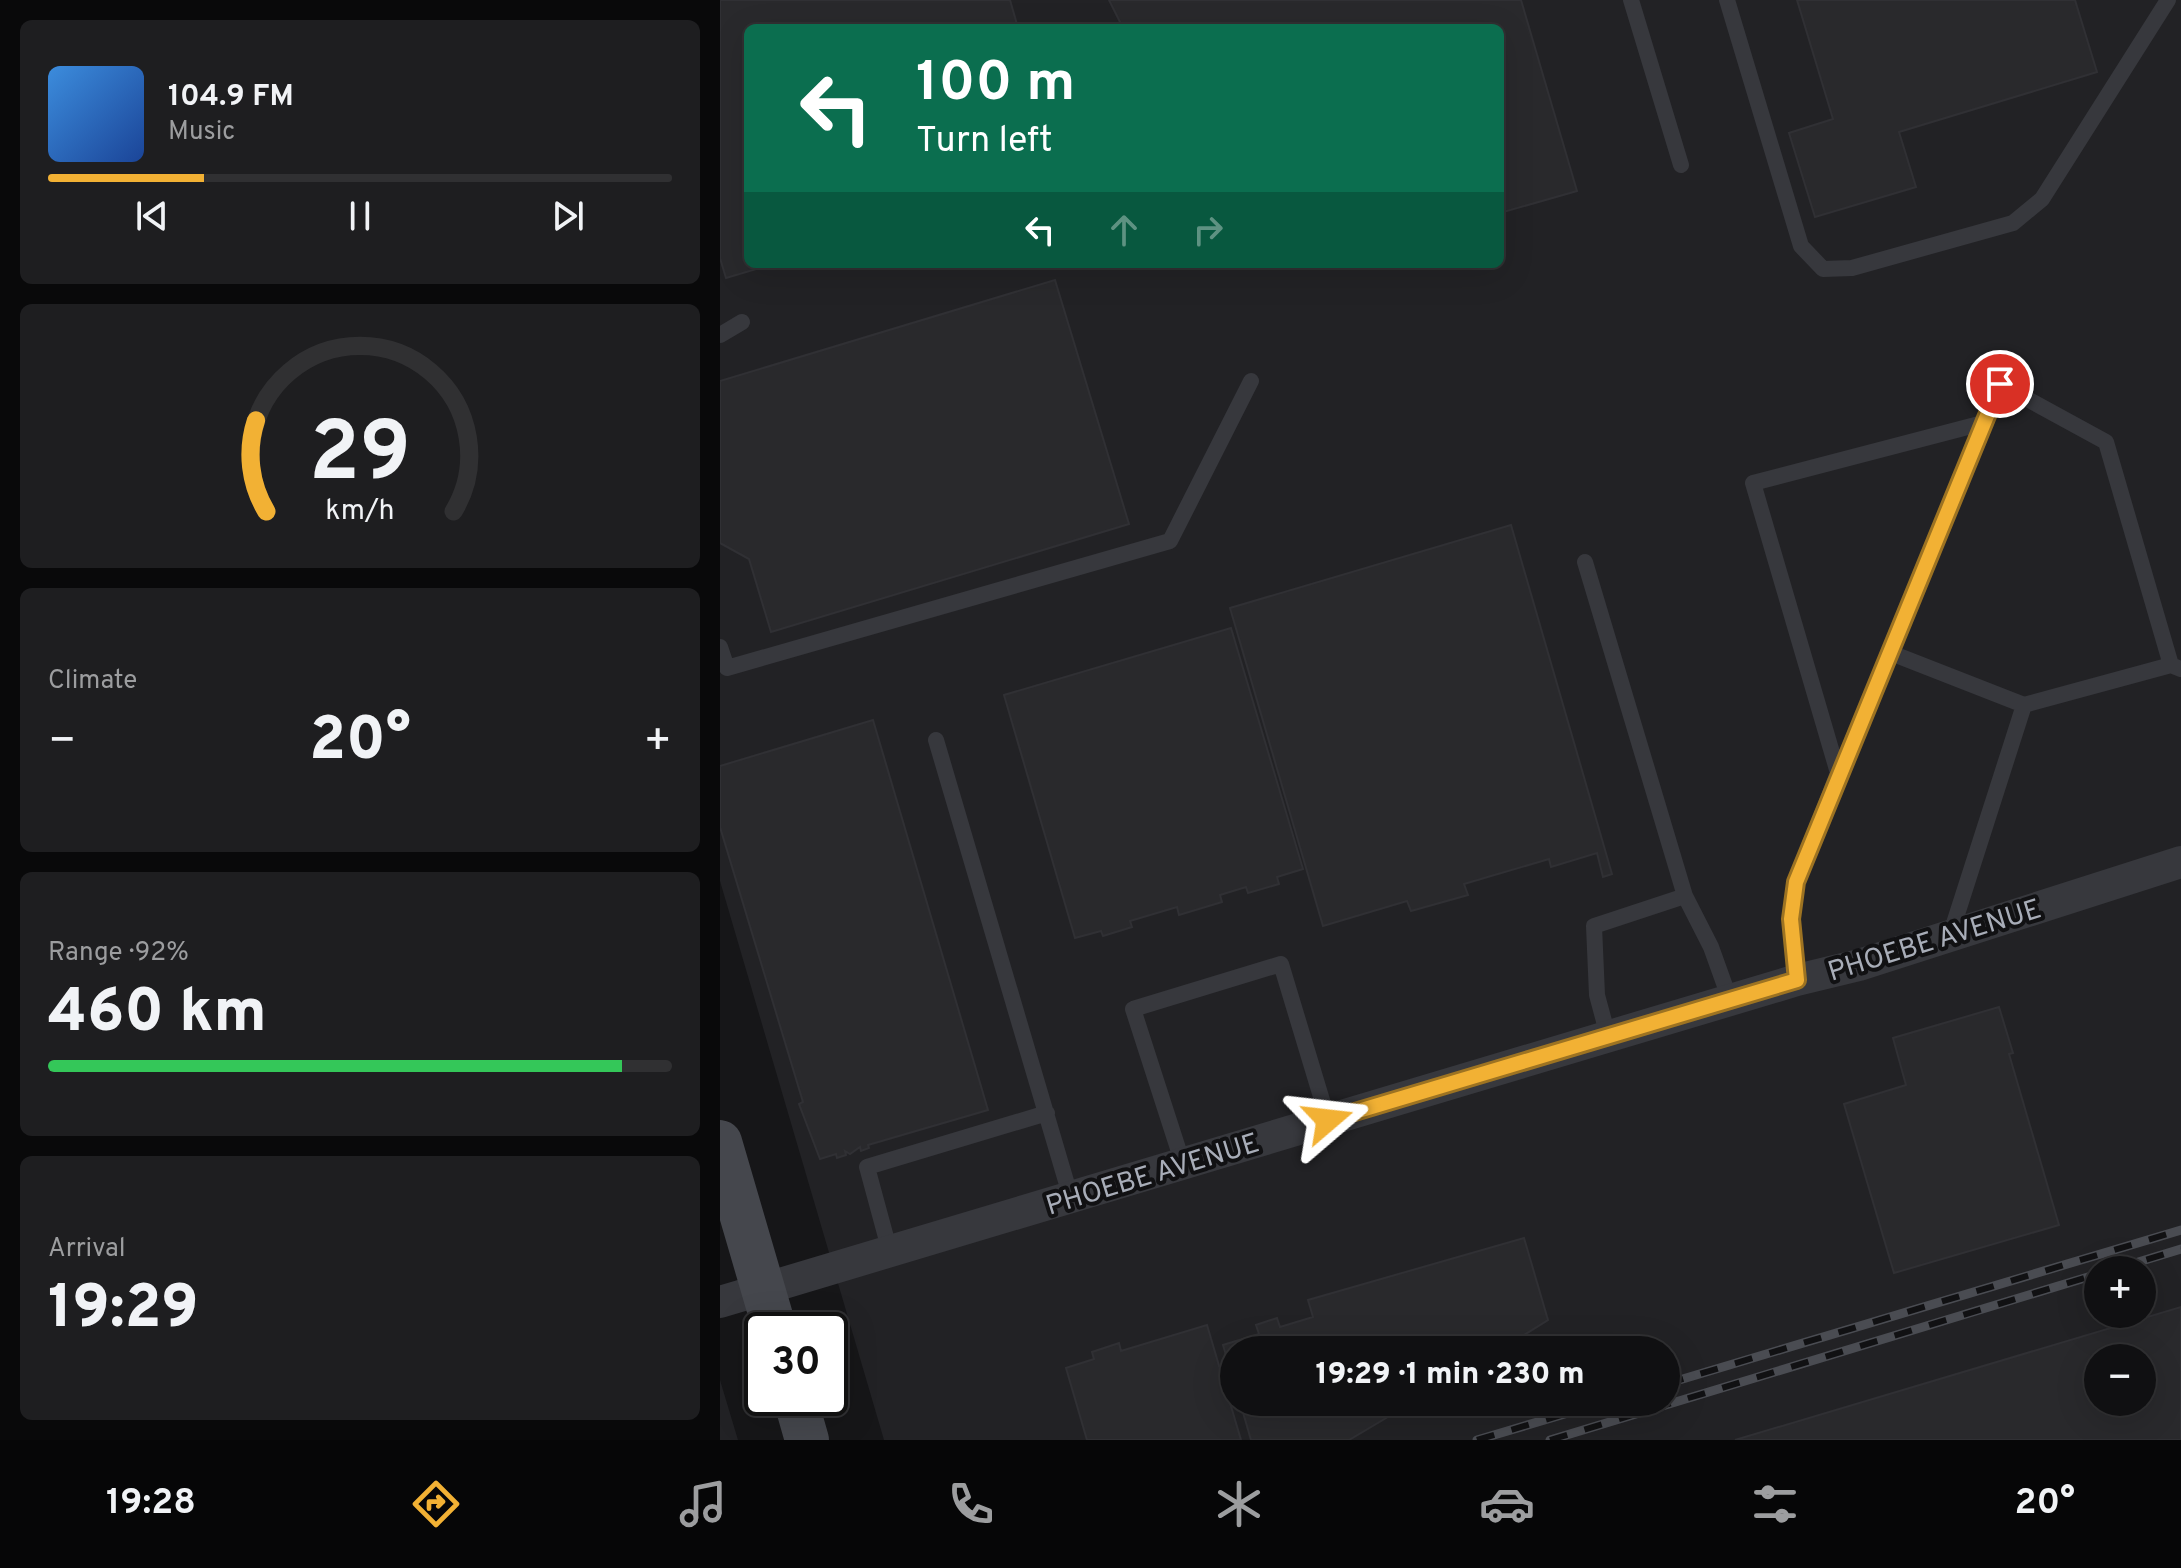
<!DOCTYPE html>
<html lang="en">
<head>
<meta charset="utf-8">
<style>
	body { margin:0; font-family:Overpass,sans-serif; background:#1e1e20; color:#f1f3f6; height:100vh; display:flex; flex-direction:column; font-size:30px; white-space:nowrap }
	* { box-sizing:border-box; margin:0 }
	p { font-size:26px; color:#9c9d9f }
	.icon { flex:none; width:44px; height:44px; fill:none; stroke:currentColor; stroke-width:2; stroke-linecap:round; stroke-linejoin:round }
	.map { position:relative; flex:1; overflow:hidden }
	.sheet { display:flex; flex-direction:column; gap:20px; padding:20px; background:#09090a; width:720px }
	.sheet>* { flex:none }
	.guide { position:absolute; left:24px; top:24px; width:760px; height:244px; border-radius:12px; box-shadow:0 8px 32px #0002,0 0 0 2px #303032; background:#0b6e4f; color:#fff; overflow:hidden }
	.buttons { position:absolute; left:1364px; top:1256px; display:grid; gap:16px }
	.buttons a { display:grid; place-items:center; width:72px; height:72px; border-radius:50%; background:#101012; box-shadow:0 8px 32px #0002,0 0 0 2px #303032; font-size:40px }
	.speed { position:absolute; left:24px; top:1312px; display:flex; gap:16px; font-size:40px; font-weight:700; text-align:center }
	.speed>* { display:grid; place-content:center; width:104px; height:104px; border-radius:50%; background:#101012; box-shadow:0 8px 32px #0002,0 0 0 2px #303032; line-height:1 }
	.speed .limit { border:4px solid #111; border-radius:12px; background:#fff; color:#111 }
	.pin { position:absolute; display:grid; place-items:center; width:68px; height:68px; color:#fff; margin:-34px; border:4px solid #fff; border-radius:50%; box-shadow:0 2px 8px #0007 }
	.me { position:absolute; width:88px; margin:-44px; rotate:73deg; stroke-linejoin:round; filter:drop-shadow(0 0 6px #0008) }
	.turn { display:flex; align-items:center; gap:28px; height:168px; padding:0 40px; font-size:36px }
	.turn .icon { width:104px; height:104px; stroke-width:2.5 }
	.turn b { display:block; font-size:56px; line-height:68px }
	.lanes { display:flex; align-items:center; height:76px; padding:0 40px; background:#0003; justify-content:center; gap:40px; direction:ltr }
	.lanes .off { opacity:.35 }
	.big { font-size:60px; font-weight:800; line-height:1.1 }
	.sheet .tile { flex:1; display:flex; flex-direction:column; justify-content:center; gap:12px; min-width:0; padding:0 28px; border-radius:12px; background:#1e1e20 }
	.sheet .dial { align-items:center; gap:0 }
	.dial svg { height:208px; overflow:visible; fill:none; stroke:#303032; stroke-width:7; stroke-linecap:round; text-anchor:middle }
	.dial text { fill:#f1f3f6; stroke:none }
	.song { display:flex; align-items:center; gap:24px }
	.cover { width:96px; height:96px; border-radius:12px; background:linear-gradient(135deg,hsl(210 70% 55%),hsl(220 70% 35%)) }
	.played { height:8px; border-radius:4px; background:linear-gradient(90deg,#f2b134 25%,#303032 25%) }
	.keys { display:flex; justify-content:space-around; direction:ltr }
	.heat { display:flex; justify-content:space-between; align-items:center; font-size:44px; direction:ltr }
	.charge { height:12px; border-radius:6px; background:linear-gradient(90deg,#34c759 92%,#303032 0) }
	.trip { position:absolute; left:500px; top:1336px; width:460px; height:80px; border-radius:40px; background:#101012; box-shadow:0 8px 32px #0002,0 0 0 2px #303032; font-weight:800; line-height:80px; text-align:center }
	.dock { display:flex; height:128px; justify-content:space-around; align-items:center; background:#060607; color:#9c9d9f }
	.dock .icon { width:56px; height:56px }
	.dock .selected { color:#f2b134 }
	.dock b { font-size:36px; color:#f1f3f6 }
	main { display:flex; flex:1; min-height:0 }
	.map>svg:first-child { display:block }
	.built { fill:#222225; fill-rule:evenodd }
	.building { fill:#29292c; stroke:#303034; stroke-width:2; fill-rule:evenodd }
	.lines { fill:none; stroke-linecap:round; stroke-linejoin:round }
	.lane { stroke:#37383d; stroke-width:16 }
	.street { stroke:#37383d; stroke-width:32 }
	.secondary { stroke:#45474d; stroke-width:44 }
	.rail-casing { stroke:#4a4c52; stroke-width:9 }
	.rail { stroke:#111113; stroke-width:6; stroke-dasharray:18; stroke-linecap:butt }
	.route-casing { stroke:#9d7322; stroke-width:20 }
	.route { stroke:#f2b134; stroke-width:14 }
	.labels { text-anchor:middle; stroke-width:8; stroke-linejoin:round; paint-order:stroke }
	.street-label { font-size:28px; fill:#a8adb8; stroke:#111113 }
</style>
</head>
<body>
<main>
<section class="sheet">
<div class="tile">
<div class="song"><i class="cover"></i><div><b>104.9 FM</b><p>Music</p></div></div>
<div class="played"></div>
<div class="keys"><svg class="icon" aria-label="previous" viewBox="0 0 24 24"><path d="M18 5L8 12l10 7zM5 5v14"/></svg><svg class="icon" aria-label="pause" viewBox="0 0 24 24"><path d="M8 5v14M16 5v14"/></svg><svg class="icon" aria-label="next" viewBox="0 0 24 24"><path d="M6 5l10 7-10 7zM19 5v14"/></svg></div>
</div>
<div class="tile dial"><svg viewBox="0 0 100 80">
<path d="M14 69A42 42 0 1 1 86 69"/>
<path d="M14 69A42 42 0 0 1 10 34" stroke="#f2b134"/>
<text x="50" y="56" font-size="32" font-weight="700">29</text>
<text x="50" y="72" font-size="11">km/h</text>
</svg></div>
<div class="tile"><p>Climate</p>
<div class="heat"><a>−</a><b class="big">20°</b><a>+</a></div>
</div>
<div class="tile"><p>Range · 92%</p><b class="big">460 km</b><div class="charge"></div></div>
<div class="tile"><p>Arrival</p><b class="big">19:29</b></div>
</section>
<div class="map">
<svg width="1461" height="1440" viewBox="0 0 1461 1440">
	<rect width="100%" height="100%" fill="#161618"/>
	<path class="built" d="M0 0H1461V1440H164L0 881ZM28 28H780V264H28ZM1378 1270H1422V1314H1378ZM514 1350H946V1402H514ZM1378 1358H1422V1402H1378Z
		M0 1380 18 1440H0Z"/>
	<path class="building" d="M0 0H290L298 28H28V264H53L6 278 0 258Z
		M389 0H801L857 191 780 213V28H403Z
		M1077 0H1355L1377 72 1179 132 1196 187 1095 217 1069 133 1113 119Z
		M335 280 409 524 51 632 29 559 0 543V381Z
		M791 525 892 874 883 877 877 853 831 867 829 859 744 884 748 895 691 911 687 901 603 926 510 608Z
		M511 628 583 869 557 877 559 884 528 893 526 887 500 895 502 902 459 915 457 907 410 921 412 927 383 936 381 931 355 938 284 695Z
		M153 720 268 1110 148 1145 149 1148 141 1151 140 1147 130 1154 125 1151 126 1155 117 1158 116 1154 100 1159 79 1104 83 1102 0 827V766Z
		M1279 1007 1293 1053 1289 1054 1339 1225 1174 1273 1124 1104 1186 1085 1173 1038Z
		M804 1238 828 1320 780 1350H514V1382L503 1345 539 1334 536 1325 557 1318 560 1327 593 1317 588 1300Z
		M1461 1307V1440H1015ZM1378 1358H1422V1402H1378Z
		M487 1325 521 1440H367L346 1368 374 1359 372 1352 399 1343 401 1351Z
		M520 1402H693L629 1440H531Z"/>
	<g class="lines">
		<path class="lane" d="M911 0 961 165
			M1007 0 1081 246 1103 269 1132 268 1293 223 1322 199 1448 0
			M0 335 22 322
			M1263 423 1280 384 1386 442 1451 665
			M865 562 965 896 991 947 1010 1000
			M0 647 7 668 450 541 531 381
			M216 740 351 1198
			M1118 773 1171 653
			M1230 936 1304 705
			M1077 980 1071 919 1076 882 1118 773 1033 483 1263 423 1171 653 1304 705 1451 665 1461 669
			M888 1036 877 995 874 926 965 896
			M463 1164 413 1009 561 964 608 1120
			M170 1252 147 1167 327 1113"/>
		<path class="street" d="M0 1302 1077 980 1139 965 1461 862"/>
		<path class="secondary" d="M0 1142 55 1330
			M75 1398 87 1440"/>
		<g class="rail-casing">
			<path id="rail" d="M1392 1270 1461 1249
				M946 1384 1461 1230
				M757 1440 885 1402
				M830 1440 1378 1274"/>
		</g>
		<use href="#rail" class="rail"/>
	</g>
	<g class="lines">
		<g class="route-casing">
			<path id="route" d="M608 1120 1077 980 1071 919 1076 882 1280 384"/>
		</g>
		<use href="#route" class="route"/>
	</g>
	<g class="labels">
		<g class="street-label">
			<text transform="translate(1214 939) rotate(-17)" y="10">PHOEBE AVENUE</text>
			<text transform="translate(432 1173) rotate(-17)" y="10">PHOEBE AVENUE</text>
		</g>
	</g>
</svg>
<div class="buttons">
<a>+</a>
<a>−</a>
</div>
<div class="speed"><div class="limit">30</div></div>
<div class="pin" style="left:1280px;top:384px;background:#d93025"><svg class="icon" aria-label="arrive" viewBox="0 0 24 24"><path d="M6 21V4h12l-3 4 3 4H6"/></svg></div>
<svg class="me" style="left:608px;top:1120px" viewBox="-20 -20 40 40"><path d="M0-17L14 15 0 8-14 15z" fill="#f2b134" stroke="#fff" stroke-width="4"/></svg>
<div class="trip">19:29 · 1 min · 230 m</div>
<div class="guide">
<div class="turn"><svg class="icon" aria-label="left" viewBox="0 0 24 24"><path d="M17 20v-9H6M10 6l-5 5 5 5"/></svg><div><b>100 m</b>Turn left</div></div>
<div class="lanes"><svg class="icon" aria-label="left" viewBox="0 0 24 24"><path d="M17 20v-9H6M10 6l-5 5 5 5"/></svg><svg class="icon off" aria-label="ahead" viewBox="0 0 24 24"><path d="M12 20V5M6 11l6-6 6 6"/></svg><svg class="icon off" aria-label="right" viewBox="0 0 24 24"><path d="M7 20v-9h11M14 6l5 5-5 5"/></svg></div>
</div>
</div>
</main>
<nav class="dock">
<b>19:28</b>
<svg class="icon selected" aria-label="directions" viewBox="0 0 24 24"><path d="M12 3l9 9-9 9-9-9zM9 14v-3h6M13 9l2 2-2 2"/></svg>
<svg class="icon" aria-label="music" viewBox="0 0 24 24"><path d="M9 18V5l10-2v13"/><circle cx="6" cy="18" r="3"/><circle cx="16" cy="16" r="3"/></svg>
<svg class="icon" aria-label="phone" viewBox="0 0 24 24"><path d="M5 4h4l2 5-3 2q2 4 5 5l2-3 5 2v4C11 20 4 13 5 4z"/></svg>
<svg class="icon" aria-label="climate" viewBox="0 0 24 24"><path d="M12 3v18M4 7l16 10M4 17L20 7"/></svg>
<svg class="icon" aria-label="car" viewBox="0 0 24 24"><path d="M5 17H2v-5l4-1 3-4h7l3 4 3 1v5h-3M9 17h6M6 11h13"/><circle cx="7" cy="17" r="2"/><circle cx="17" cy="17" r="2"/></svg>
<svg class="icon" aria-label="filters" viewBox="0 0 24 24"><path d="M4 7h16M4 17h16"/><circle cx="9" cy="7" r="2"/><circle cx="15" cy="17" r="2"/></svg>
<b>20°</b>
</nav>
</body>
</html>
